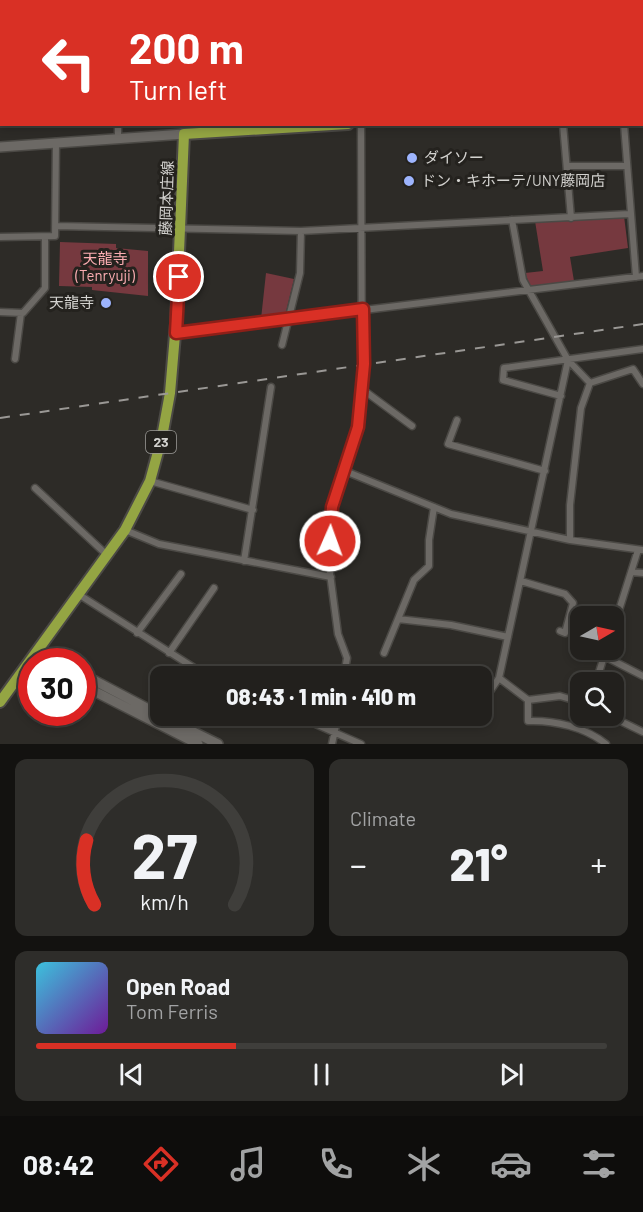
<!DOCTYPE html>
<html lang="en">
<head>
<meta charset="utf-8">
<style>
	body { margin:0; font-family:Barlow,"Noto Sans JP",sans-serif; background:#2e2d2a; color:#f1f3f6; height:100vh; display:flex; flex-direction:column; font-size:22px; white-space:nowrap }
	* { box-sizing:border-box; margin:0 }
	p { font-size:20px; color:#a2a3a4 }
	.icon { flex:none; width:33px; height:33px; fill:none; stroke:currentColor; stroke-width:2; stroke-linecap:round; stroke-linejoin:round }
	.map { position:relative; height:744px; overflow:hidden }
	.drawer { display:flex; flex-direction:column; gap:15px; padding:15px; background:#131210; flex:1 }
	.drawer>* { flex:none }
	.banner { position:absolute; left:0px; top:0px; width:644px; height:126px; box-shadow:0 3px 9px #0003,0 0 0 2px #3f3e3b; background:#d93025; color:#fff; overflow:hidden }
	.needle { width:39px; rotate:81deg }
	.fabs { position:absolute; left:570px; top:606px; display:grid; gap:12px }
	.fabs a { display:grid; place-items:center; width:54px; height:54px; border-radius:12px; background:#22201d; box-shadow:0 3px 9px #0003,0 0 0 2px #3f3e3b; font-size:30px }
	.speed { position:absolute; left:18px; top:648px; display:flex; gap:12px; font-size:30px; font-weight:700; text-align:center }
	.speed>* { display:grid; place-content:center; width:78px; height:78px; border-radius:50%; background:#22201d; box-shadow:0 3px 9px #0003,0 0 0 2px #3f3e3b; line-height:1 }
	.speed .limit { border:9px solid #d22; background:#fff; color:#111 }
	.pin { position:absolute; display:grid; place-items:center; width:51px; height:51px; color:#fff; margin:-26px; border:3px solid #fff; border-radius:50%; box-shadow:0 2px 6px #0007 }
	.me { position:absolute; width:66px; margin:-33px; rotate:2deg; stroke-linejoin:round; filter:drop-shadow(0 0 4px #0008) }
	.turn { display:flex; align-items:center; gap:21px; height:126px; padding:0 30px; font-size:27px }
	.turn .icon { width:78px; height:78px; stroke-width:2.5 }
	.turn b { display:block; font-size:42px; line-height:51px }
	.big { font-size:45px; font-weight:800; line-height:1.1 }
	.drawer .card { flex:1; display:flex; flex-direction:column; justify-content:center; gap:9px; min-width:0; padding:0 21px; border-radius:12px; background:#2e2d2a }
	.drawer .dial { align-items:center; gap:0 }
	.dial svg { height:156px; overflow:visible; fill:none; stroke:#3f3e3b; stroke-width:7; stroke-linecap:round; text-anchor:middle }
	.dial text { fill:#f1f3f6; stroke:none }
	.song { display:flex; align-items:center; gap:18px }
	.cover { width:72px; height:72px; border-radius:9px; background:linear-gradient(135deg,hsl(190 70% 55%),hsl(280 70% 35%)) }
	.played { height:6px; border-radius:3px; background:linear-gradient(90deg,#d93025 35%,#3f3e3b 35%) }
	.keys { display:flex; justify-content:space-around; direction:ltr }
	.heat { display:flex; justify-content:space-between; align-items:center; font-size:33px; direction:ltr }
	.drawer .tiles { flex:1; display:grid; gap:15px; grid-template-columns:1fr 1fr }
	.card:last-child { grid-column:span 2 }
	.trip { position:absolute; left:150px; top:666px; width:342px; height:60px; border-radius:12px; background:#22201d; box-shadow:0 3px 9px #0003,0 0 0 2px #3f3e3b; font-weight:800; line-height:60px; text-align:center }
	.tabs { display:flex; height:96px; justify-content:space-around; align-items:center; background:#0e0d0c; color:#a2a3a4 }
	.tabs .icon { width:42px; height:42px }
	.tabs .active { color:#d93025 }
	.tabs b { font-size:27px; color:#f1f3f6 }
	.map>svg:first-child { display:block }
	.green { fill:#76393f }
	.lines { fill:none; stroke-linecap:round; stroke-linejoin:round }
	.street-casing { stroke:#4b4945; stroke-width:9 }
	.secondary-casing { stroke:#4b4945; stroke-width:12 }
	.primary-casing { stroke:#4b4945; stroke-width:14 }
	.street { stroke:#6c6965; stroke-width:6 }
	.secondary { stroke:#6c6965; stroke-width:9 }
	.primary { stroke:#94a543; stroke-width:10 }
	.rail { stroke:#9a9895; stroke-width:2; stroke-dasharray:10 10; stroke-linecap:butt }
	.route-casing { stroke:#8d1f18; stroke-width:15 }
	.route { stroke:#d93025; stroke-width:10 }
	.poi-dot { fill:#9db4fd; stroke:#24221e; stroke-width:2 }
	.labels { text-anchor:middle; stroke-width:6; stroke-linejoin:round; paint-order:stroke }
	.shield { fill:#24221e; stroke:#9e9d9a; stroke-width:1.5 }
	.shield-label { font-size:14px; font-weight:bold; fill:#d3d2cf }
	.poi-label { font-size:15px; fill:#d3d2cf; stroke:#24221e; text-anchor:start }
	.street-label { font-size:15px; fill:#d3d2cf; stroke:#24221e }
	.park-label { font-size:15px; fill:#fcadb2; stroke:#24221e }
</style>
</head>
<body>
<div class="map">
<svg width="643" height="744" viewBox="0 0 643 744">
	<rect width="100%" height="100%" fill="#2d2b27"/>
	<path class="green" d="M624 216 628 248 570 257 574 281 531 288 525 273 543 271 535 221Z
		M60 242 116 244V248L148 251V296L92 290V287L59 286Z
		M266 273 294 279 285 316 261 319Z"/>
	<g class="lines">
		<g class="street-casing">
			<path id="street" d="M114 0V2
				M264 0V2
				M0 2H2
				M7 2 24 0
				M0 65H2
				M118 124V137
				M563 124 571 218
				M624 124 636 277
				M567 166H626
				M512 220 523 280 568 360 499 678 528 700 560 696 580 702
				M55 226 301 231 629 214
				M0 237 55 236 56 142
				M0 312 23 313 45 288V237
				M175 333 643 276
				M282 345 300 273 301 231
				M15 359 21 313
				M568 360 590 383
				M362 389 412 426
				M561 396 503 380 504 368 643 349
				M457 420 448 444 545 471
				M345 471 451 514 570 540 643 550
				M150 481 253 510
				M35 488 107 555
				M125 530 159 544 331 577
				M570 540V505L581 408 590 383 633 369 643 384
				M244 561 271 387
				M631 572 643 573
				M521 581 565 594 573 603 565 633 560 631
				M78 594 207 676
				M398 619 451 625 508 637
				M614 626 638 550
				M137 633 181 574
				M169 653 214 588
				M384 653 414 580 429 566V540L434 507
				M604 656 643 676
				M344 676 347 658 338 634 329 566 331 523 332 507 356 438 362 389 361 124
				M596 682 606 650
				M528 700V721C554 720 585 727 606 744
				M482 703 499 678
				M297 716 361 744
				M610 716 643 732
				M332 744 338 716"/>
		</g>
		<g class="secondary-casing">
			<path id="secondary" d="M0 147 184 134
				M39 649 61 662
				M82 674 160 715
				M82 685 198 744
				M161 716 218 744"/>
		</g>
		<g class="primary-casing">
			<path id="primary" d="M622 0V2
				M642 103H643
				M0 702 125 530 150 481 162 437 170 393 176 323 184 134 348 124"/>
		</g>
		<use href="#street" class="street"/>
		<use href="#secondary" class="secondary"/>
		<use href="#primary" class="primary"/>
		<path class="rail" d="M0 418 643 324"/>
	</g>
	<g class="lines">
		<g class="route-casing">
			<path id="route" d="M179 277 176 333 363 309 364 364 358 427 332 507 330 541"/>
		</g>
		<use href="#route" class="route"/>
	</g>
	<g class="poi-dot">
		<circle cx="412" cy="158" r="6"/>
		<circle cx="409" cy="181" r="6"/>
		<circle cx="106" cy="303" r="6"/>
	</g>
	<g class="labels">
		<rect class="shield" x="146" y="431" width="30" height="22" rx="4.5"/>
		<g class="shield-label">
			<text x="161" y="447">23</text>
		</g>
		<g class="poi-label">
			<text x="424" y="163">ダイソー</text>
			<text x="421" y="186">ドン・キホーテ/UNY藤岡店</text>
			<text x="94" y="308" text-anchor="end">天龍寺</text>
		</g>
		<g class="street-label">
			<text transform="translate(167 198) rotate(-88)" y="5">藤岡本庄線</text>
		</g>
		<g class="park-label">
			<text x="105" y="264">天龍寺<tspan x="105" dy="17">(Tenryuji)</tspan></text>
		</g>
	</g>
</svg>
<div class="fabs">
<a><svg class="needle" viewBox="-14 -14 28 28"><path d="M0-13l5 13h-10z" fill="#e53935"/><path d="M0 13l5-13h-10z" fill="#a2a3a4"/></svg></a>
<a><svg class="icon" aria-label="search" viewBox="0 0 24 24"><circle cx="10" cy="10" r="6"/><path d="M15 15l6 6"/></svg></a>
</div>
<div class="speed"><div class="limit">30</div></div>
<div class="pin" style="left:179px;top:277px;background:#d93025"><svg class="icon" aria-label="arrive" viewBox="0 0 24 24"><path d="M6 21V4h12l-3 4 3 4H6"/></svg></div>
<svg class="me" style="left:330px;top:541px" viewBox="-20 -20 40 40"><circle r="17" fill="#d93025" stroke="#fff" stroke-width="3"/><path d="M0-11L8 9 0 5-8 9z" fill="#fff"/></svg>
<div class="trip">08:43 · 1 min · 410 m</div>
<div class="banner">
<div class="turn"><svg class="icon" aria-label="left" viewBox="0 0 24 24"><path d="M17 20v-9H6M10 6l-5 5 5 5"/></svg><div><b>200 m</b>Turn left</div></div>
</div>
</div>
<section class="drawer">
<div class="tiles">
<div class="card dial"><svg viewBox="0 0 100 80">
<path d="M14 69A42 42 0 1 1 86 69"/>
<path d="M14 69A42 42 0 0 1 10 36" stroke="#d93025"/>
<text x="50" y="56" font-size="32" font-weight="700">27</text>
<text x="50" y="72" font-size="11">km/h</text>
</svg></div>
<div class="card"><p>Climate</p>
<div class="heat"><a>−</a><b class="big">21°</b><a>+</a></div>
</div>
<div class="card">
<div class="song"><i class="cover"></i><div><b>Open Road</b><p>Tom Ferris</p></div></div>
<div class="played"></div>
<div class="keys"><svg class="icon" aria-label="previous" viewBox="0 0 24 24"><path d="M18 5L8 12l10 7zM5 5v14"/></svg><svg class="icon" aria-label="pause" viewBox="0 0 24 24"><path d="M8 5v14M16 5v14"/></svg><svg class="icon" aria-label="next" viewBox="0 0 24 24"><path d="M6 5l10 7-10 7zM19 5v14"/></svg></div>
</div>
</div>
</section>
<nav class="tabs">
<b>08:42</b>
<svg class="icon active" aria-label="directions" viewBox="0 0 24 24"><path d="M12 3l9 9-9 9-9-9zM9 14v-3h6M13 9l2 2-2 2"/></svg>
<svg class="icon" aria-label="music" viewBox="0 0 24 24"><path d="M9 18V5l10-2v13"/><circle cx="6" cy="18" r="3"/><circle cx="16" cy="16" r="3"/></svg>
<svg class="icon" aria-label="phone" viewBox="0 0 24 24"><path d="M5 4h4l2 5-3 2q2 4 5 5l2-3 5 2v4C11 20 4 13 5 4z"/></svg>
<svg class="icon" aria-label="climate" viewBox="0 0 24 24"><path d="M12 3v18M4 7l16 10M4 17L20 7"/></svg>
<svg class="icon" aria-label="car" viewBox="0 0 24 24"><path d="M5 17H2v-5l4-1 3-4h7l3 4 3 1v5h-3M9 17h6M6 11h13"/><circle cx="7" cy="17" r="2"/><circle cx="17" cy="17" r="2"/></svg>
<svg class="icon" aria-label="filters" viewBox="0 0 24 24"><path d="M4 7h16M4 17h16"/><circle cx="9" cy="7" r="2"/><circle cx="15" cy="17" r="2"/></svg>
</nav>
</body>
</html>
